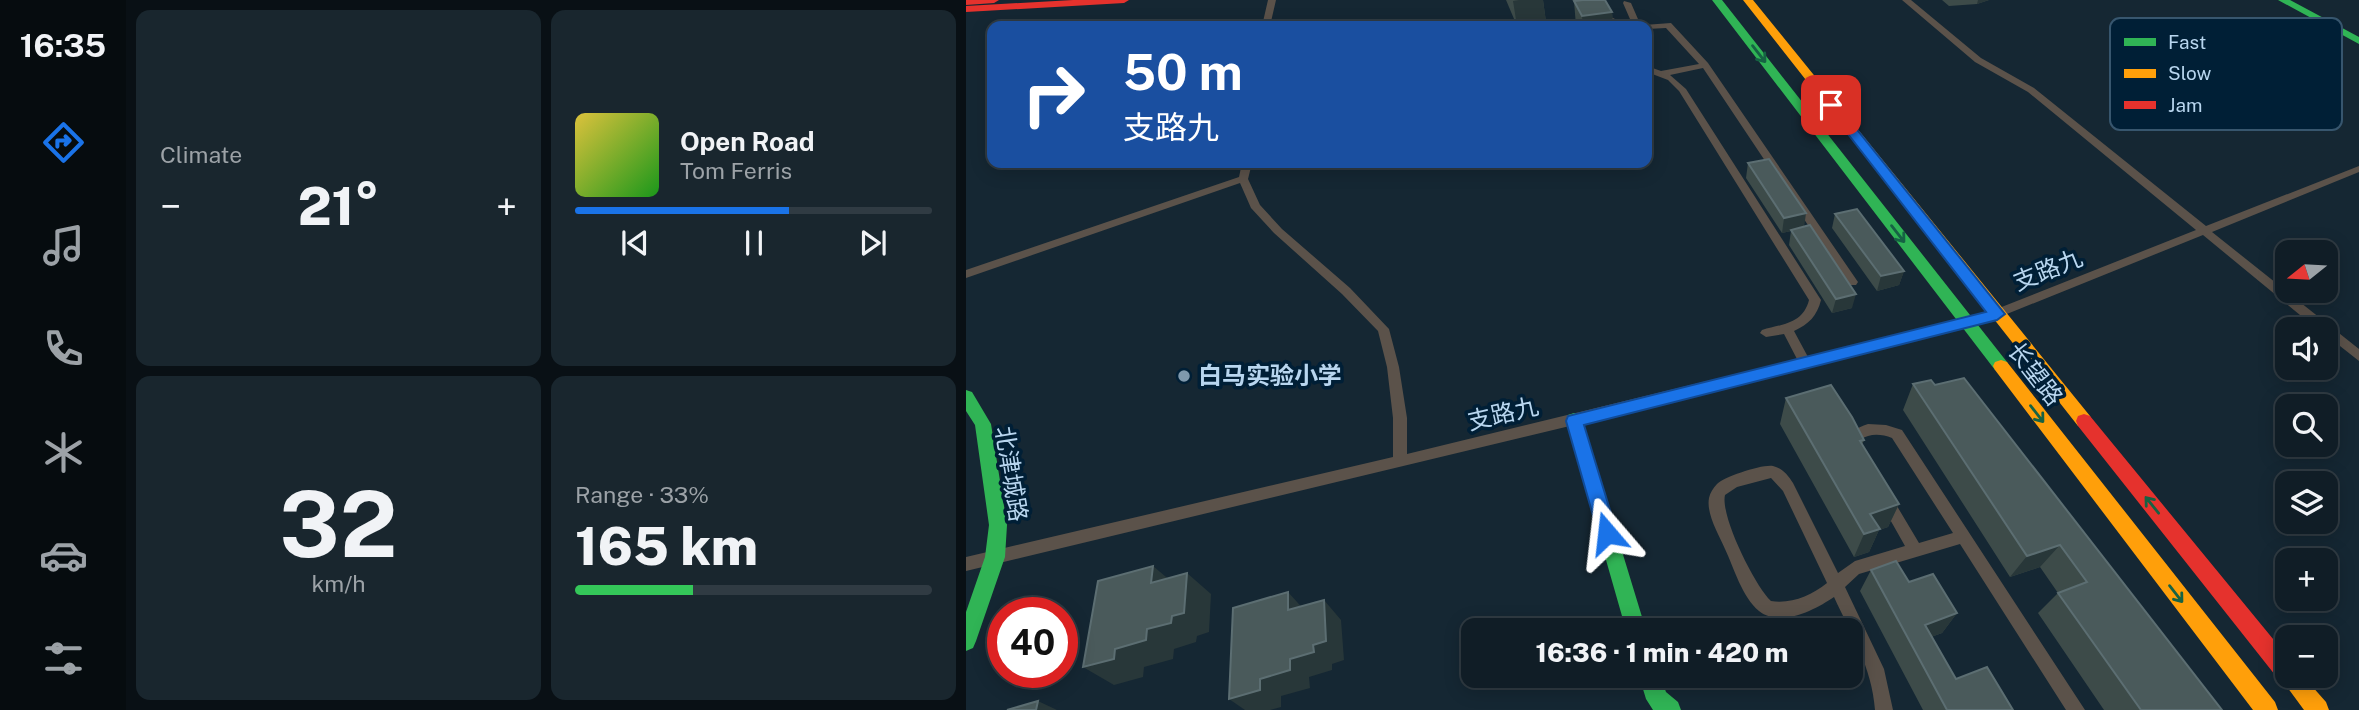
<!DOCTYPE html>
<html lang="en">
<head>
<meta charset="utf-8">
<style>
	body { margin:0; font-family:"Public Sans","Noto Sans SC",sans-serif; background:#19262e; color:#f1f3f6; height:100vh; display:flex; flex-direction:column; font-size:26px; white-space:nowrap }
	* { box-sizing:border-box; margin:0 }
	p { font-size:23px; color:#9ca2a7 }
	.icon { flex:none; width:38px; height:38px; fill:none; stroke:currentColor; stroke-width:2; stroke-linecap:round; stroke-linejoin:round }
	.map { position:relative; flex:1; overflow:hidden }
	.drawer { display:flex; flex-direction:column; gap:10px; padding:10px; background:#091015; width:840px }
	.drawer>* { flex:none }
	.banner { position:absolute; left:21px; top:21px; width:665px; height:147px; border-radius:14px; box-shadow:0 4px 18px #0003,0 0 0 2px #303b43; background:#1a4fa0; color:#fff; overflow:hidden }
	.needle { width:46px; rotate:252deg }
	.tools { position:absolute; left:1309px; top:240px; display:grid; gap:14px }
	.tools a { display:grid; place-items:center; width:63px; height:63px; border-radius:14px; background:#101d26; box-shadow:0 4px 18px #0003,0 0 0 2px #303b43; font-size:35px }
	.speed { position:absolute; left:21px; top:597px; display:flex; gap:14px; font-size:35px; font-weight:700; text-align:center }
	.speed>* { display:grid; place-content:center; width:91px; height:91px; border-radius:50%; background:#101d26; box-shadow:0 4px 18px #0003,0 0 0 2px #303b43; line-height:1 }
	.speed .limit { border:10px solid #d22; background:#fff; color:#111 }
	.pin { position:absolute; display:grid; place-items:center; width:60px; height:60px; color:#fff; margin:-30px; border-radius:14px; box-shadow:0 4px 10px #0006 }
	.me { position:absolute; width:77px; margin:-38px; rotate:343deg; stroke-linejoin:round; filter:drop-shadow(0 0 5px #0008) }
	.turn { display:flex; align-items:center; gap:24px; height:147px; padding:0 21px; font-size:32px }
	.turn .icon { width:91px; height:91px; stroke-width:2.5 }
	.turn b { display:block; font-size:49px; line-height:60px }
	.big { font-size:52px; font-weight:800; line-height:1.1 }
	.drawer .card { flex:1; display:flex; flex-direction:column; justify-content:center; gap:10px; min-width:0; padding:0 24px; border-radius:14px; background:#19262e }
	.drawer .dial { align-items:center; gap:0 }
	.dial b { font-size:91px; line-height:1 }
	.song { display:flex; align-items:center; gap:21px }
	.cover { width:84px; height:84px; border-radius:10px; background:linear-gradient(135deg,hsl(50 70% 55%),hsl(120 70% 35%)) }
	.played { height:7px; border-radius:4px; background:linear-gradient(90deg,#1a73e8 60%,#303b43 60%) }
	.keys { display:flex; justify-content:space-around; direction:ltr }
	.heat { display:flex; justify-content:space-between; align-items:center; font-size:38px; direction:ltr }
	.charge { height:10px; border-radius:5px; background:linear-gradient(90deg,#34c759 33%,#303b43 0) }
	.drawer .tiles { flex:1; display:grid; gap:10px; grid-template-columns:repeat(2,1fr) }
	.trip { position:absolute; left:495px; top:618px; width:402px; height:70px; border-radius:14px; background:#101d26; box-shadow:0 4px 18px #0003,0 0 0 2px #303b43; font-weight:800; line-height:70px; text-align:center }
	main { display:flex; flex:1; min-height:0 }
	.dock { display:flex; flex-direction:column; width:126px; justify-content:space-around; align-items:center; background:#060c0f; color:#9ca2a7 }
	.dock .icon { width:49px; height:49px }
	.dock .active { color:#1a73e8 }
	.dock b { font-size:32px; color:#f1f3f6 }
	.map>svg:first-child { display:block }
	.lines { fill:none; stroke-linecap:round; stroke-linejoin:round }
	.street { fill:#5b524a; fill-rule:evenodd }
	.fast { fill:#30b455; fill-rule:evenodd }
	.slow { fill:#ff9f0a; fill-rule:evenodd }
	.jam { fill:#e5322d; fill-rule:evenodd }
	.wall { fill:#3d4b49 }
	.shaded-wall { fill:#283739 }
	.building { fill:#4a5a5b; stroke:#5c6e72; stroke-width:2 }
	.oneway { stroke:#166244 }
	.route { fill:#1a73e8; stroke:#114b97; stroke-width:2 }
	.poi-dot { fill:#7f99ad; stroke:#001f36; stroke-width:2.5 }
	.labels { text-anchor:middle; stroke-width:7; stroke-linejoin:round; paint-order:stroke }
	.street-label { font-size:24px; fill:#b8d6ef; stroke:#001f36 }
	.poi-label { font-size:24px; font-weight:bold; fill:#b8d6ef; stroke:#001f36; text-anchor:start }
	.key { fill:#001f36; stroke:#37566e; stroke-width:2 }
	.key-label { font-size:19px; fill:#b8d6ef }
</style>
</head>
<body>
<main>
<nav class="dock">
<b>16:35</b>
<svg class="icon active" aria-label="directions" viewBox="0 0 24 24"><path d="M12 3l9 9-9 9-9-9zM9 14v-3h6M13 9l2 2-2 2"/></svg>
<svg class="icon" aria-label="music" viewBox="0 0 24 24"><path d="M9 18V5l10-2v13"/><circle cx="6" cy="18" r="3"/><circle cx="16" cy="16" r="3"/></svg>
<svg class="icon" aria-label="phone" viewBox="0 0 24 24"><path d="M5 4h4l2 5-3 2q2 4 5 5l2-3 5 2v4C11 20 4 13 5 4z"/></svg>
<svg class="icon" aria-label="climate" viewBox="0 0 24 24"><path d="M12 3v18M4 7l16 10M4 17L20 7"/></svg>
<svg class="icon" aria-label="car" viewBox="0 0 24 24"><path d="M5 17H2v-5l4-1 3-4h7l3 4 3 1v5h-3M9 17h6M6 11h13"/><circle cx="7" cy="17" r="2"/><circle cx="17" cy="17" r="2"/></svg>
<svg class="icon" aria-label="filters" viewBox="0 0 24 24"><path d="M4 7h16M4 17h16"/><circle cx="9" cy="7" r="2"/><circle cx="15" cy="17" r="2"/></svg>
</nav>
<section class="drawer">
<div class="tiles">
<div class="card"><p>Climate</p>
<div class="heat"><a>−</a><b class="big">21°</b><a>+</a></div>
</div>
<div class="card">
<div class="song"><i class="cover"></i><div><b>Open Road</b><p>Tom Ferris</p></div></div>
<div class="played"></div>
<div class="keys"><svg class="icon" aria-label="previous" viewBox="0 0 24 24"><path d="M18 5L8 12l10 7zM5 5v14"/></svg><svg class="icon" aria-label="pause" viewBox="0 0 24 24"><path d="M8 5v14M16 5v14"/></svg><svg class="icon" aria-label="next" viewBox="0 0 24 24"><path d="M6 5l10 7-10 7zM19 5v14"/></svg></div>
</div>
<div class="card dial"><b>32</b><p>km/h</p></div>
<div class="card"><p>Range · 33%</p><b class="big">165 km</b><div class="charge"></div></div>
</div>
</section>
<div class="map">
<svg width="1393" height="710" viewBox="0 0 1393 710">
	<rect width="100%" height="100%" fill="#152733"/>
	<g class="lines">
		<path class="street" d="M302 0H310L304 26H296Z
			M936 0H945L1015 58 1068 88 1240 226 1393 166V172L1246 232 1393 349V361L1360 335V329H1351L1237 235 1031 318 608 425 0 571V557L427 457V418L421 367 412 331 376 294 308 233 285 208 274 183 0 278V270L273 177 276 163H286L282 179 294 205 316 229 384 288 423 329 433 367 441 418V454L831 359 818 334 800 337 794 333 796 330C816 324 837 324 843 300L713 91 702 80 681 72V66L695 71 733 64 700 28 681 29V26L678 25 705 23 742 63 892 282 890 285H882L737 68 704 75 720 89 855 300C851 316 843 324 828 331L842 357 1028 310 1230 230 1062 92 1009 62Z
			M658 1 665 3 675 26H667L657 3Z
			M628 16 647 18 663 26C651 27 641 20 628 20 616 21 605 27 593 26L610 19Z
			M902 424 920 425 936 430 1119 710H1100L994 544 893 574 879 587 918 669 927 710H909C906 667 885 634 868 597 849 610 814 628 793 611 776 597 768 568 759 549 753 535 740 514 743 498 744 493 747 488 751 484 758 477 796 464 807 466 816 468 822 475 827 483L872 573 889 561 939 546 913 500 915 496 920 494 925 496 953 543 987 533 926 438C915 434 904 433 894 440L892 449 887 451 882 449 880 445C882 432 890 428 902 424ZM805 478 817 491 861 583C845 596 825 604 805 601 789 586 754 516 759 495L771 487Z"/>
		<path class="fast" d="M746 0H756L1041 362 1043 366 1041 370H1029Z
			M1312 0H1324L1393 37V44Z
			M0 390 6 392 25 424 41 525 39 557 10 641 7 648 0 651V612L19 557 23 525 9 425 0 411Z
			M608 413 614 415 616 420 680 630H660L600 420 602 415Z
			M673 676H694L700 692 712 702 715 710H687L680 699Z"/>
		<path class="slow" d="M777 0H787L1124 416 1126 421 1124 426 1118 428 1112 426Z
			M1035 360 1041 362 1309 702 1312 710H1287L1029 370 1027 366 1029 362Z
			M1321 666V676H1337L1360 702 1363 710H1338L1313 676 1316 668Z"/>
		<path class="jam" d="M0 0H33L28 3 0 5Z
			M107 0H163L158 3 0 12V6Z
			M1118 414 1124 416 1321 656V676H1330L1329 680 1321 683 1313 680 1112 426 1110 421 1112 416Z"/>
	</g>
	<path class="wall" d="M540 0H577L580 22 551 26Z
		M976 0H1023L1011 4 983 6Z
		M608 1 646 12 647 26H610Z
		M782 163 838 227 886 308 866 313 823 245 825 231 816 233 780 178Z
		M869 214 938 271 933 285 911 291 866 228Z
		M947 384 969 385 1256 710H1138L1072 613 1092 593 1074 567 1044 577 937 410Z
		M820 398 898 440 896 445 933 504 922 527 913 530 903 552 888 557 814 424Z
		M905 570 943 582 991 613 976 633 965 637 990 679 1047 710H957L894 591Z"/>
	<path class="shaded-wall" d="M553 0H577L580 22 551 26 547 1Z
		M1012 0H1023L1011 4Z
		M646 12 647 26H617L616 16Z
		M840 213 838 228 816 233 818 218Z
		M938 271 933 285 911 291 915 276Z
		M890 294 886 308 866 313 870 299Z
		M933 504 922 527 913 530 903 552 888 557 898 534 904 514Z
		M1094 545 1074 567 1044 577 1061 556Z
		M187 566 212 587 185 583Z
		M221 573 245 594 243 632 231 636 230 642 208 649 207 659 178 667 177 677 148 685 117 667 181 629 206 616Z
		M322 592 341 613 322 610Z
		M358 600 375 620 378 660 366 664V670L343 677 344 688 315 696V707L304 710H279L263 699 324 659 347 645Z
		M991 613 976 633 945 644 959 625Z
		M72 701 91 710H70Z"/>
	<path class="building" d="M617 0H639L646 12 616 16 608 1Z
		M803 159 840 213 818 218 782 163Z
		M891 209 938 271 915 276 869 214Z
		M844 225 890 294 870 299 825 230Z
		M998 378 1256 710H1175L1092 593 1121 582 1094 545 1061 556 947 384 965 380 969 385Z
		M865 385 886 417 898 440 894 441 933 504 904 514 914 529 898 534 820 398Z
		M930 561 943 582 967 574 991 613 959 625 990 679 1021 667 1047 710H981L905 570Z
		M187 566 185 583 221 573 218 613 206 616 205 623 181 629 180 640 149 649 148 659 117 667 132 581Z
		M322 592V610L358 600 360 641 347 645 348 652 324 659V670L294 679V690L263 699 267 608Z
		M72 701 70 710H41Z"/>
	<defs><path id="oneway-shaft" d="M-6 0H5M1.5-3L5.5 0L1.5 3" fill="none" stroke-width="1.6" stroke-linecap="round" stroke-linejoin="round" transform="scale(1.75)"/></defs>
	<g class="oneway">
		<use href="#oneway-shaft" transform="translate(793 54) rotate(52)"/>
		<use href="#oneway-shaft" transform="translate(932 234) rotate(52)"/>
		<use href="#oneway-shaft" transform="translate(1071 414) rotate(52)"/>
		<use href="#oneway-shaft" transform="translate(1186 505) rotate(-129)"/>
		<use href="#oneway-shaft" transform="translate(1210 594) rotate(52)"/>
	</g>
	<path class="route" d="M861 102H869L1039 314 1031 320 618 425 651 533 648 540 641 542 634 540 600 421 602 416 1020 312 861 107Z"/>
	<circle class="poi-dot" cx="218" cy="376" r="7"/>
	<g class="labels">
		<g class="street-label">
			<text transform="translate(1082 270) rotate(-22)" y="8">支路九</text>
			<text transform="translate(1069 374) rotate(52)" y="8">长望路</text>
			<text transform="translate(537 414) rotate(-13)" y="8">支路九</text>
			<text transform="translate(45 474) rotate(81)" y="8">北津城路</text>
		</g>
		<g class="poi-label">
			<text x="232" y="384">白马实验小学</text>
		</g>
	</g>
	<rect x="1144" y="18" width="232" height="112" rx="10" class="key"/>
	<rect x="1158" y="38" width="32" height="8" fill="#30b455"/>
	<rect x="1158" y="69" width="32" height="9" fill="#ff9f0a"/>
	<rect x="1158" y="101" width="32" height="8" fill="#e5322d"/>
	<g class="key-label">
		<text x="1202" y="49">Fast</text>
		<text x="1202" y="80">Slow</text>
		<text x="1202" y="112">Jam</text>
	</g>
</svg>
<div class="tools">
<a><svg class="needle" viewBox="-14 -14 28 28"><path d="M0-13l5 13h-10z" fill="#e53935"/><path d="M0 13l5-13h-10z" fill="#9ca2a7"/></svg></a>
<a><svg class="icon" aria-label="sound" viewBox="0 0 24 24"><path d="M4 9h4l5-4v14l-5-4H4zM17 9q2 3 0 6"/></svg></a>
<a><svg class="icon" aria-label="search" viewBox="0 0 24 24"><circle cx="10" cy="10" r="6"/><path d="M15 15l6 6"/></svg></a>
<a><svg class="icon" aria-label="layers" viewBox="0 0 24 24"><path d="M12 4l9 5-9 5-9-5zM3 14l9 5 9-5"/></svg></a>
<a>+</a>
<a>−</a>
</div>
<div class="speed"><div class="limit">40</div></div>
<div class="pin" style="left:865px;top:105px;background:#d93025"><svg class="icon" aria-label="arrive" viewBox="0 0 24 24"><path d="M6 21V4h12l-3 4 3 4H6"/></svg></div>
<svg class="me" style="left:641px;top:533px" viewBox="-20 -20 40 40"><path d="M0-17L14 15 0 8-14 15z" fill="#1a73e8" stroke="#fff" stroke-width="4"/></svg>
<div class="trip">16:36 · 1 min · 420 m</div>
<div class="banner">
<div class="turn"><svg class="icon" aria-label="right" viewBox="0 0 24 24"><path d="M7 20v-9h11M14 6l5 5-5 5"/></svg><div><b>50 m</b>支路九</div></div>
</div>
</div>
</main>
</body>
</html>
